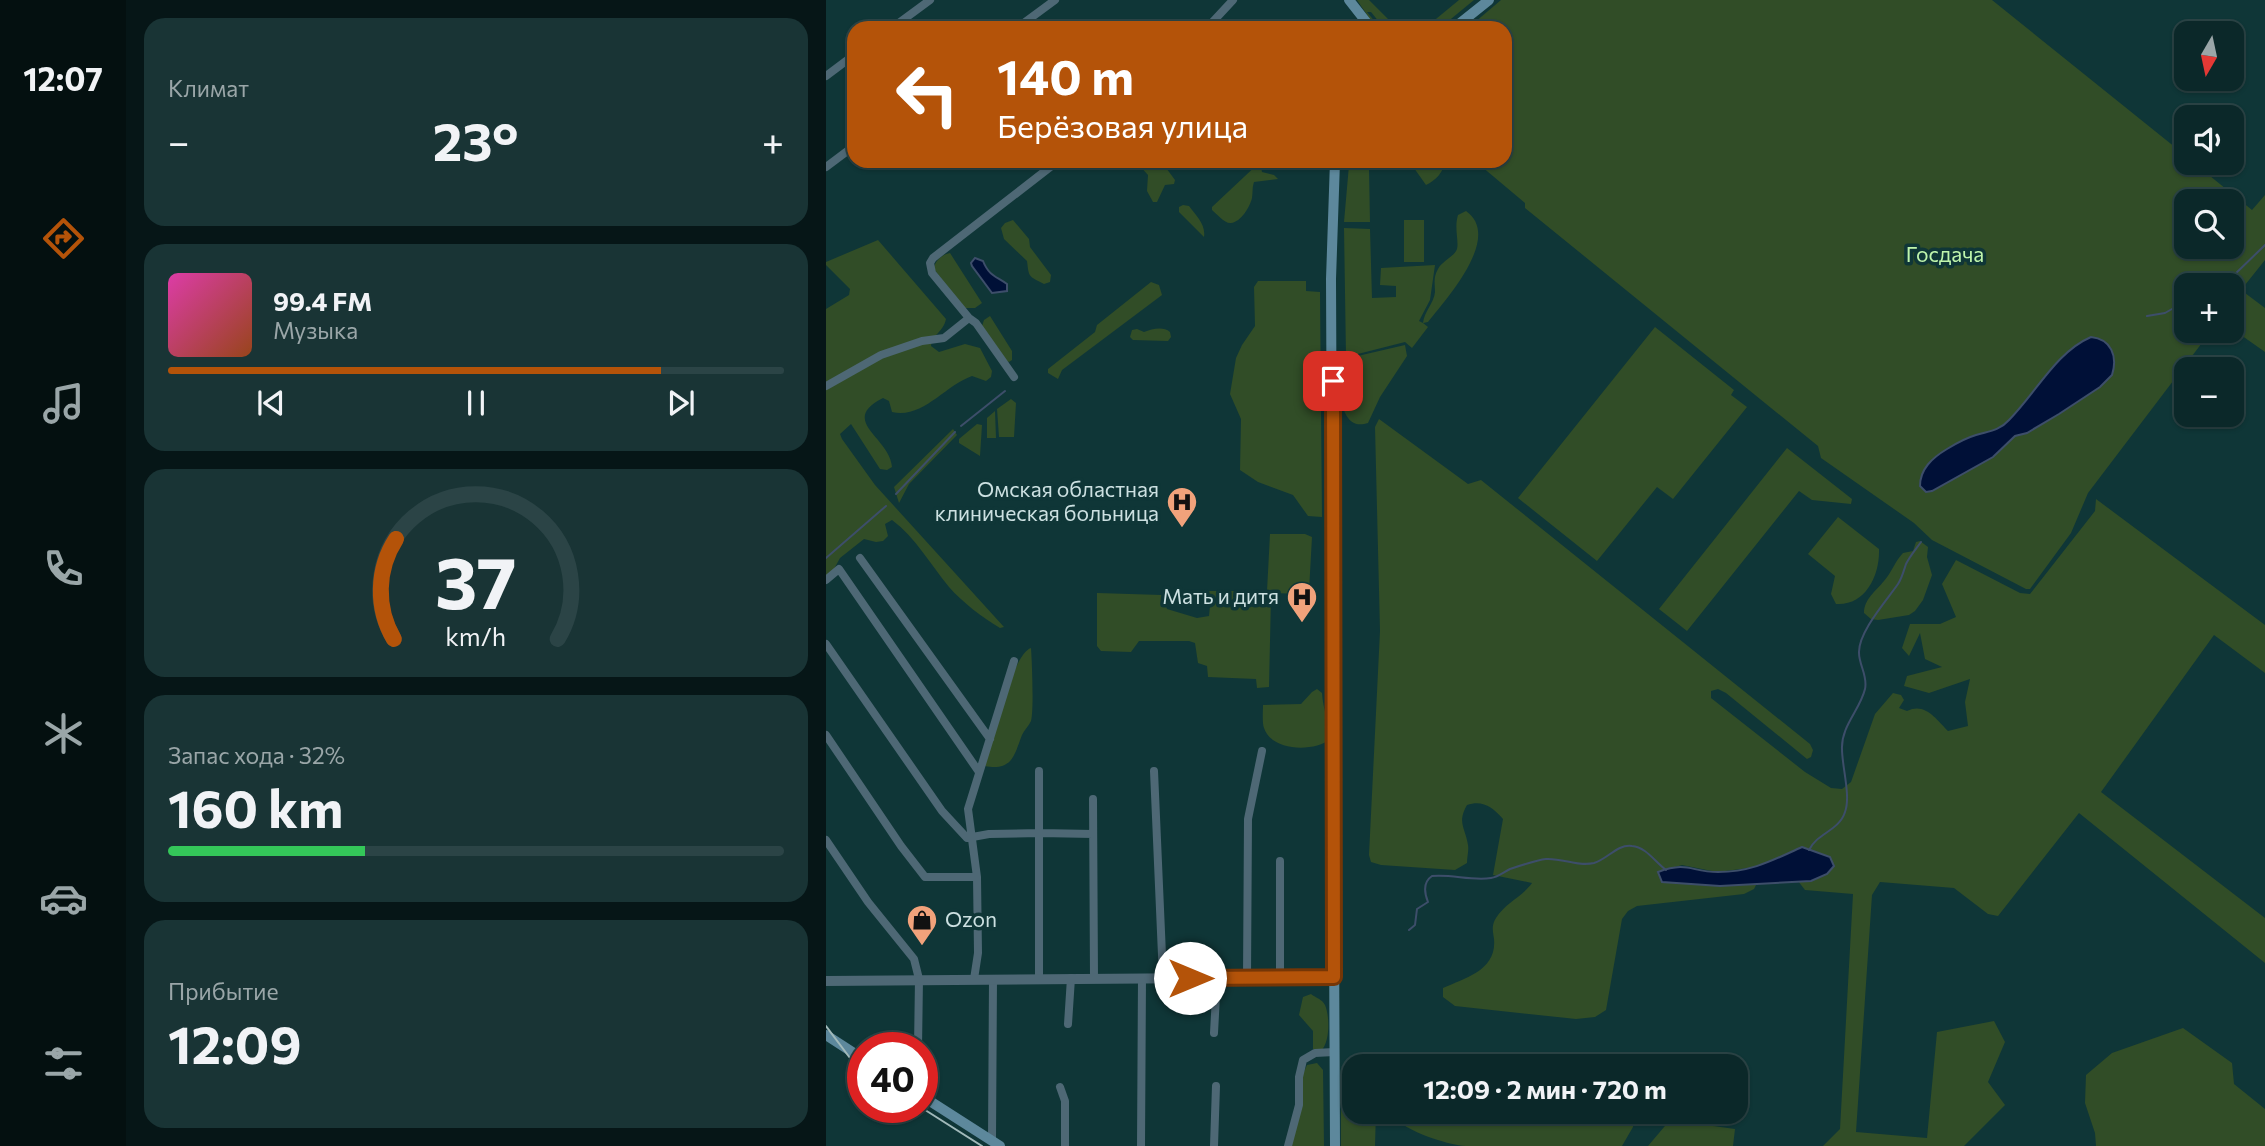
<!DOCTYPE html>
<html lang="ru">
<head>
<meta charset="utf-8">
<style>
	body { margin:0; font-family:Commissioner,sans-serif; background:#193435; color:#f1f3f6; height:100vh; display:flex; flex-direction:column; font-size:26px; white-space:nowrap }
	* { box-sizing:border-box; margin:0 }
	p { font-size:23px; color:#9aa6a8 }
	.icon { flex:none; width:38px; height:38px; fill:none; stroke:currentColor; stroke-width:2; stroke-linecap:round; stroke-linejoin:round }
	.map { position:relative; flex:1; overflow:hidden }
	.details { display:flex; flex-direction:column; gap:18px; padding:18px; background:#061617; width:700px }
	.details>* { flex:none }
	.hud { position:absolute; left:21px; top:21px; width:665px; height:147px; border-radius:21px; box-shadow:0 2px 5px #0004,0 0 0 2px #2b4446; background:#b45309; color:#fff; overflow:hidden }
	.needle { width:46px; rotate:189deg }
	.controls { position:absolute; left:1348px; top:21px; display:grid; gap:14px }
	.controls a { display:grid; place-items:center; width:70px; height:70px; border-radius:14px; background:#0b2829; box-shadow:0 2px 5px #0004,0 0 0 2px #2b4446; font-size:35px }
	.speed { position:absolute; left:21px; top:1032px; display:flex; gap:14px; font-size:35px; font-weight:700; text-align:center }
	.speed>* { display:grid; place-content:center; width:91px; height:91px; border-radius:50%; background:#0b2829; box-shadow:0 2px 5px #0004,0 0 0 2px #2b4446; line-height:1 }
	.speed .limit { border:10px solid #d22; background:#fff; color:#111 }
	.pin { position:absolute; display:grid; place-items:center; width:60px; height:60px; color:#fff; margin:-30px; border-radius:14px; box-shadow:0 4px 10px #0006 }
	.me { position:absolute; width:77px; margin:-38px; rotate:90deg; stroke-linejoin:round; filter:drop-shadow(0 0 5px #0008) }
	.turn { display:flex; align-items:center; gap:24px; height:147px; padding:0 35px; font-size:32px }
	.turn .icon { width:91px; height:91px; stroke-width:2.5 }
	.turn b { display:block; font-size:49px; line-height:60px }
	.big { font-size:52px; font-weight:700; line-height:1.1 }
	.details .card { flex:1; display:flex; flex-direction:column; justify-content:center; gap:10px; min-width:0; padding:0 24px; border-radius:21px; background:#193435 }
	.details .dial { align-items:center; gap:0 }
	.dial svg { height:182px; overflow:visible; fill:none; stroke:#2b4446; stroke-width:7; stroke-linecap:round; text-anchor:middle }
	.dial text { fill:#f1f3f6; stroke:none }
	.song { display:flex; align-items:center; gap:21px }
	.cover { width:84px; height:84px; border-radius:10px; background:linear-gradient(135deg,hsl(320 70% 55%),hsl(20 70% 35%)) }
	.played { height:7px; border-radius:4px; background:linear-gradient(90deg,#b45309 80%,#2b4446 80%) }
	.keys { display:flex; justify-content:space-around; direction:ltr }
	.heat { display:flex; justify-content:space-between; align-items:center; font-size:38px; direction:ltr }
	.charge { height:10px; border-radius:5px; background:linear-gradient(90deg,#34c759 32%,#2b4446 0) }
	.trip { position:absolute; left:516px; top:1054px; width:406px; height:70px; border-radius:21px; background:#0b2829; box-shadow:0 2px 5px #0004,0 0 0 2px #2b4446; font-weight:700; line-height:70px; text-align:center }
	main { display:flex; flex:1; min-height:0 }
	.tabs { display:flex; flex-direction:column; width:126px; justify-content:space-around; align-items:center; background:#041010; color:#9aa6a8 }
	.tabs .icon { width:49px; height:49px }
	.tabs .current { color:#b45309 }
	.tabs b { font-size:32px; color:#f1f3f6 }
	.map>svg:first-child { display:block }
	.green { fill:#314d27; fill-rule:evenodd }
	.water { fill:#001037; stroke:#3d4e6a; stroke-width:2 }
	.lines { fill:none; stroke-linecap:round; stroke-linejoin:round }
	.stream { stroke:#3d4e6a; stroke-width:2 }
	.minor { stroke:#4e6875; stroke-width:8 }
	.tertiary { stroke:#4e6875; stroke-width:10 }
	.secondary { stroke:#5d889c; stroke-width:10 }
	.tram { stroke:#a1b9ba; stroke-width:2 }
	.route-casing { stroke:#753606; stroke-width:18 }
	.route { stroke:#b45309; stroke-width:12 }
	.labels { text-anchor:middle; stroke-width:7; stroke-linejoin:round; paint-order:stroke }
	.park-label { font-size:21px; fill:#bff5ac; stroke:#0f3637 }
	.poi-label { font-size:21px; fill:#cce0e1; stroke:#0f3637; text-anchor:end }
</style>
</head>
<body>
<main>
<nav class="tabs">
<b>12:07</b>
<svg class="icon current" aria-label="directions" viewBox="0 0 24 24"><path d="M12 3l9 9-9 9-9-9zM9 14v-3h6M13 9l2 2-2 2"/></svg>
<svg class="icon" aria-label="music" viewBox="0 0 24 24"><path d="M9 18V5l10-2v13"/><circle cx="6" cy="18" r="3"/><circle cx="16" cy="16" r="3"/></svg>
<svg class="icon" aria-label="phone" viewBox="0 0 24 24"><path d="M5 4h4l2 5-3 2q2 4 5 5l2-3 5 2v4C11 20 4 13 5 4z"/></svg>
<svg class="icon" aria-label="climate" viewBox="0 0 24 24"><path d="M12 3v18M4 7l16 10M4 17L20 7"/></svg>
<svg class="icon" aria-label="car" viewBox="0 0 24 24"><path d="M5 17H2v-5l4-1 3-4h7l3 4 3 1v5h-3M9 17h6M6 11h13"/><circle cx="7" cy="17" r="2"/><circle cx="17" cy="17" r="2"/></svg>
<svg class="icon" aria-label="filters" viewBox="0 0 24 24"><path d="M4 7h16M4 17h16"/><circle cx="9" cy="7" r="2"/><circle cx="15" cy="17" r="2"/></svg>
</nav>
<section class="details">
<div class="card"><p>Климат</p>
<div class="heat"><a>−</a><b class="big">23°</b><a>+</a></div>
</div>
<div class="card">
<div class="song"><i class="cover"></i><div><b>99.4 FM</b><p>Музыка</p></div></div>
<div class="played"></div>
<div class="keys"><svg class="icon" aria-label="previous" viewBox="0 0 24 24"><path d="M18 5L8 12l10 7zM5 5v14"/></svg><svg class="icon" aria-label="pause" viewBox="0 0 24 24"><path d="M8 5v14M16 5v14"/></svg><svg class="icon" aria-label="next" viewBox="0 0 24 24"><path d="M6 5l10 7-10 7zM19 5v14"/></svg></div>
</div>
<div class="card dial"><svg viewBox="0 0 100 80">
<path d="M14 69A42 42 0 1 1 86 69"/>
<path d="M14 69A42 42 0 0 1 15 25" stroke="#b45309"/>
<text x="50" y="56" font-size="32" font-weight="700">37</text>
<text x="50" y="72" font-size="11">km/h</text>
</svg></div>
<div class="card"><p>Запас хода · 32%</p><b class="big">160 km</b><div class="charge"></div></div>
<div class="card"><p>Прибытие</p><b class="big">12:09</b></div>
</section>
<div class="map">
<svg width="1439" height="1146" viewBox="0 0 1439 1146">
	<rect width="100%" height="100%" fill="#0f3637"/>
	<path class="green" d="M531 0H543L571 28H558L545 12H541L554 28H550Z
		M633 0H648L614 28H599Z
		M675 0H1166L1360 156V163H1368L1426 210 1439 195V260L1415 290 1439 308V352L1405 328V285H1360V331H1385L1262 493 1245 533 1204 589H1200L1106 540 1088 523 995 458 992 446 699 208V203L649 161H679V28H642ZM1360 201H1405V247H1360Z
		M313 161H335L349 180 348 184 339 185 331 202H327L321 191 322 175 311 163Z
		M435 161H438L435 167 436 172 448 175 452 179 428 182C426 188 427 192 426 198 424 207 415 222 405 223 399 224 391 214 386 210V207Z
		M526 161H564L543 169 544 222H518L523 165H526Z
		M583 161H619C618 172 609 181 600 185Z
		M357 205 363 206C370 216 380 224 378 237L353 212V207Z
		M640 211C677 237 620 299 602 322L597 323 602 327 586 348 579 342 520 357 518 228 544 229 546 298 570 297V286L554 285 555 268 609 265 604 300 593 321 597 323C598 312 608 303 609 292 609 283 607 278 612 269 616 261 628 257 631 249 633 241 628 228 632 215Z
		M187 220 203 239 204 247 225 275 224 282 218 284C202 276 203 277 201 261L178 239 175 228 179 223Z
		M578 220H598V262H578Z
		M52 240 120 319C117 333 107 333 105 346L113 352 139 344 154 348 166 371 165 377 160 381 146 376C118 386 97 419 66 412L63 401 57 398C12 421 64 437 66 467L61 470 54 469 25 424 14 434 16 439 49 485 178 627 174 628C156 617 137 603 123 587 104 564 90 538 66 520L59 524 62 536 57 541 50 542 38 539 14 558 8 569 0 577V309L23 295 24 289 0 265V262Z
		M124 253 156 303 149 308H138L108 269C108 261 117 254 124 253Z
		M432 281H480V291L494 292 496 517 482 516 467 495 432 482 414 470 415 419 404 394 410 358 416 345 429 326 428 287Z
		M325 282 333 285 336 295 236 370 232 379 222 373V369L269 332 271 325Z
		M164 316 186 351V360L183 362 179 360 156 326 158 320Z
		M829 327 908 390 905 395 921 407 847 499 831 487 771 561 692 498Z
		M311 329 318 332C326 329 337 326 344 332L345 337 342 341 307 340 304 337 306 330Z
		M579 345 581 356 554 397 542 423C510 434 510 374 523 358Z
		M185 399 190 403 188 437H173L171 409Z
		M169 411 170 438H161V418Z
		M553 419 642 484 655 480 984 744 987 750 985 757 981 759 900 693 892 689 885 691V698L979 772 1005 788 1016 789 1025 782 1049 714 1067 693 1075 695 1078 700 1073 708 1081 711C1099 702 1110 719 1122 731L1142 726 1139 702 1144 679 1103 693 1078 686 1081 676 1116 667 1099 659 1094 633 1083 656 1076 648 1084 624H1114L1130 617 1116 584 1130 560 1194 593 1204 594 1269 511 1270 499 1439 625V673L1388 635 1275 792 1439 918V963L1253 813 1172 916 1162 914 1128 888 1054 882 1046 895 1030 1132 1101 1138 1111 1032 1168 1021 1179 1042 1162 1082 1179 1105 1138 1146H997L1014 1129 1027 894 979 890 972 881H985L975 848 945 863 931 867 891 872 856 865 832 872 836 882 894 886 931 883 928 889 918 894 811 906 802 911 796 919 780 1010 769 1017 750 1019 629 1006 617 997V988C640 978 671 970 668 939 667 931 665 926 670 918 679 903 696 897 706 883L667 875 677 819C666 807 657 800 641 805 631 823 639 827 642 845 643 850 641 857 641 863L629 870 555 865 545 862 543 855 554 631 549 427Z
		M151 424 156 425 154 456 133 443V439Z
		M127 429 131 435 83 484 73 503 68 487Z
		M961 448 1026 499 1025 504 986 500 973 491 861 631 833 609Z
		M1012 517 1053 549C1054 576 1039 606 1010 604L1005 594 1009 576 982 554Z
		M444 534H479L486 537 483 591 474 594 448 593 445 596 443 687 431 688 430 679 382 677 381 666 372 663 369 643 363 641H313L305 652 275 651 271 646V593L336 595 341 609 371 618 383 616 384 606 379 600 377 594 380 591H441Z
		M1094 541 1102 547 1101 557 1106 575 1097 600 1089 611 1083 615 1052 620 1045 619 1038 613C1038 599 1050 591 1058 581 1066 572 1069 561 1077 553L1087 551 1090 542Z
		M205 648C206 661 208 710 205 721 203 726 198 730 196 735 188 756 186 771 159 766 165 744 186 654 205 648Z
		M491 689 496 693C497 709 503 723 504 739 489 752 446 752 438 728 436 722 437 712 437 705L475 704 486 692Z
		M485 994C490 998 496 999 499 1005 504 1017 504 1042 495 1051L487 1049V1031L473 1015 477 997Z
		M1357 1028 1406 1063 1408 1084 1439 1109V1146H1270L1269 1133 1259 1103 1260 1075 1286 1053Z
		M491 1063 497 1070 498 1146H464L477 1074 481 1065Z
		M515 1075 528 1078V1111H550L549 1146H515Z
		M564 1111H807V1127L796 1146C744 1146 691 1146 640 1146 621 1145 571 1129 564 1111Z
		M844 1120 909 1129 907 1146H822Z"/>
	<path class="water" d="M149 258 157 261C163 276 170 276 181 284V291L166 293 146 266 145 263Z
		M1265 337C1285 339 1292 356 1286 375L1274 387 1233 414 1201 433 1189 436 1167 457 1106 491 1100 492 1094 486C1094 469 1106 458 1121 449 1129 444 1140 438 1150 435 1163 431 1173 431 1183 420 1210 393 1230 352 1265 337Z
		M976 847 1004 857 1008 866 1001 874 985 881 894 886 836 882 832 872C863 861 864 872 892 872 926 872 947 860 976 847Z"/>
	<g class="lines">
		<path class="stream" d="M1392 285 1403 283 1406 277 1439 245
			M1321 316 1339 313 1360 301
			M135 426 179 391
			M70 494 129 432
			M0 558 60 506
			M983 850C991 833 1013 831 1019 812 1025 796 1016 767 1016 749 1015 726 1034 710 1039 689 1042 676 1033 665 1033 653 1032 632 1061 600 1072 584 1076 578 1078 570 1080 564 1084 556 1090 549 1095 542
			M583 930 589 925 591 909 602 902C598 892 597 882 606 876 626 874 645 881 665 878 672 877 678 872 684 869 693 866 711 860 720 859 737 858 752 867 768 863 782 859 791 844 806 846 820 847 829 862 840 870"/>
		<path class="minor" d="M66 28 104 0
			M191 28 229 0
			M381 28 407 0
			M0 76 28 55
			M0 167 28 146
			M188 377 150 323 143 318 106 273 104 263 107 258 232 161
			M0 386 55 355 96 341 118 338 143 318
			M34 558 164 739
			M0 580 13 569 153 772
			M0 644 116 811 141 838 163 834 214 833 267 834
			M0 735 75 846 99 877H151
			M328 771 337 978
			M267 799 268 978
			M0 840 42 902 88 959 93 979 92 1048
			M454 861V977
			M421 977 422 819 436 751
			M213 978V771
			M148 979 152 953 151 877 142 809 188 661
			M242 1024 245 978
			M388 1033 391 977
			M234 1087 239 1101V1146
			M166 1140 167 979
			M315 1146 316 978
			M388 1146 390 1086
			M462 1146 473 1105V1077L477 1060 489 1053 508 1052"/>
		<path class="tertiary" d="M0 981 508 977"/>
		<path class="secondary" d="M523 0 545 28
			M628 28 663 0
			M0 1035 37 1059
			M96 1096 174 1146
			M509 1146 505 279 509 161"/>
		<path class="tram" d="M0 1026 24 1058 37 1070
			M96 1108 156 1146"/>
	</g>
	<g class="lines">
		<g class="route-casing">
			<path id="route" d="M364 978 508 977 507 381"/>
		</g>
		<use href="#route" class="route"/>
	</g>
	<defs>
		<g id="hospital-pin" transform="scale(1.575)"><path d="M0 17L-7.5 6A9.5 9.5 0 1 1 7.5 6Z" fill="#f1a27b" stroke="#0f3637"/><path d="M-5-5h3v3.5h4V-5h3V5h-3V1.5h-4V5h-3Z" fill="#111"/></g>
		<g id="shop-pin" transform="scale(1.575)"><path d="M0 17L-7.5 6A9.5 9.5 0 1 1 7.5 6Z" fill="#f1a27b" stroke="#0f3637"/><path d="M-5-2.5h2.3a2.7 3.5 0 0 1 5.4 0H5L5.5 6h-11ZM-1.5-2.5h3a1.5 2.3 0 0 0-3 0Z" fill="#111"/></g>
	</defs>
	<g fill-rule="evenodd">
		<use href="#hospital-pin" x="356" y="502"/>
		<use href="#hospital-pin" x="476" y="597"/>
		<use href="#shop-pin" x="96" y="920"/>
	</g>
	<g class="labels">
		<g class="park-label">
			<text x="1119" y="262">Госдача</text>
		</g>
		<g class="poi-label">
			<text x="333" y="497">Омская областная<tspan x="333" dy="24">клиническая больница</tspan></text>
			<text x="453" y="604">Мать и дитя</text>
			<text x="119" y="927" text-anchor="start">Ozon</text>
		</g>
	</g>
</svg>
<div class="controls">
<a><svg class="needle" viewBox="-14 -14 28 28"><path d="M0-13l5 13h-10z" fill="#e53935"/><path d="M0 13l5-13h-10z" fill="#9aa6a8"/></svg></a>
<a><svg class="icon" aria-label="sound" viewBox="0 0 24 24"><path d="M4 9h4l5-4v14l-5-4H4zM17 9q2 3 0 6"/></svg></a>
<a><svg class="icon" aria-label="search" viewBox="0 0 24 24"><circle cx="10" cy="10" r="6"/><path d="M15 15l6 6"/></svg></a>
<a>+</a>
<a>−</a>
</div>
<div class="speed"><div class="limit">40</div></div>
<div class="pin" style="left:507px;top:381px;background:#d93025"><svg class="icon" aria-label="arrive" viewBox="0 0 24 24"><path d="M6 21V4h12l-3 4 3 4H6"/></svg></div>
<svg class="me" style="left:364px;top:978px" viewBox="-20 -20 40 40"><circle r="19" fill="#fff"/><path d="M0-13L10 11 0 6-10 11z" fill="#b45309"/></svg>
<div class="trip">12:09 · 2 мин · 720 m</div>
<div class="hud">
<div class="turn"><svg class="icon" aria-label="left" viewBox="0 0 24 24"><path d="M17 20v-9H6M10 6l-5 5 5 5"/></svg><div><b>140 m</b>Берёзовая улица</div></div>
</div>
</div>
</main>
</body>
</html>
